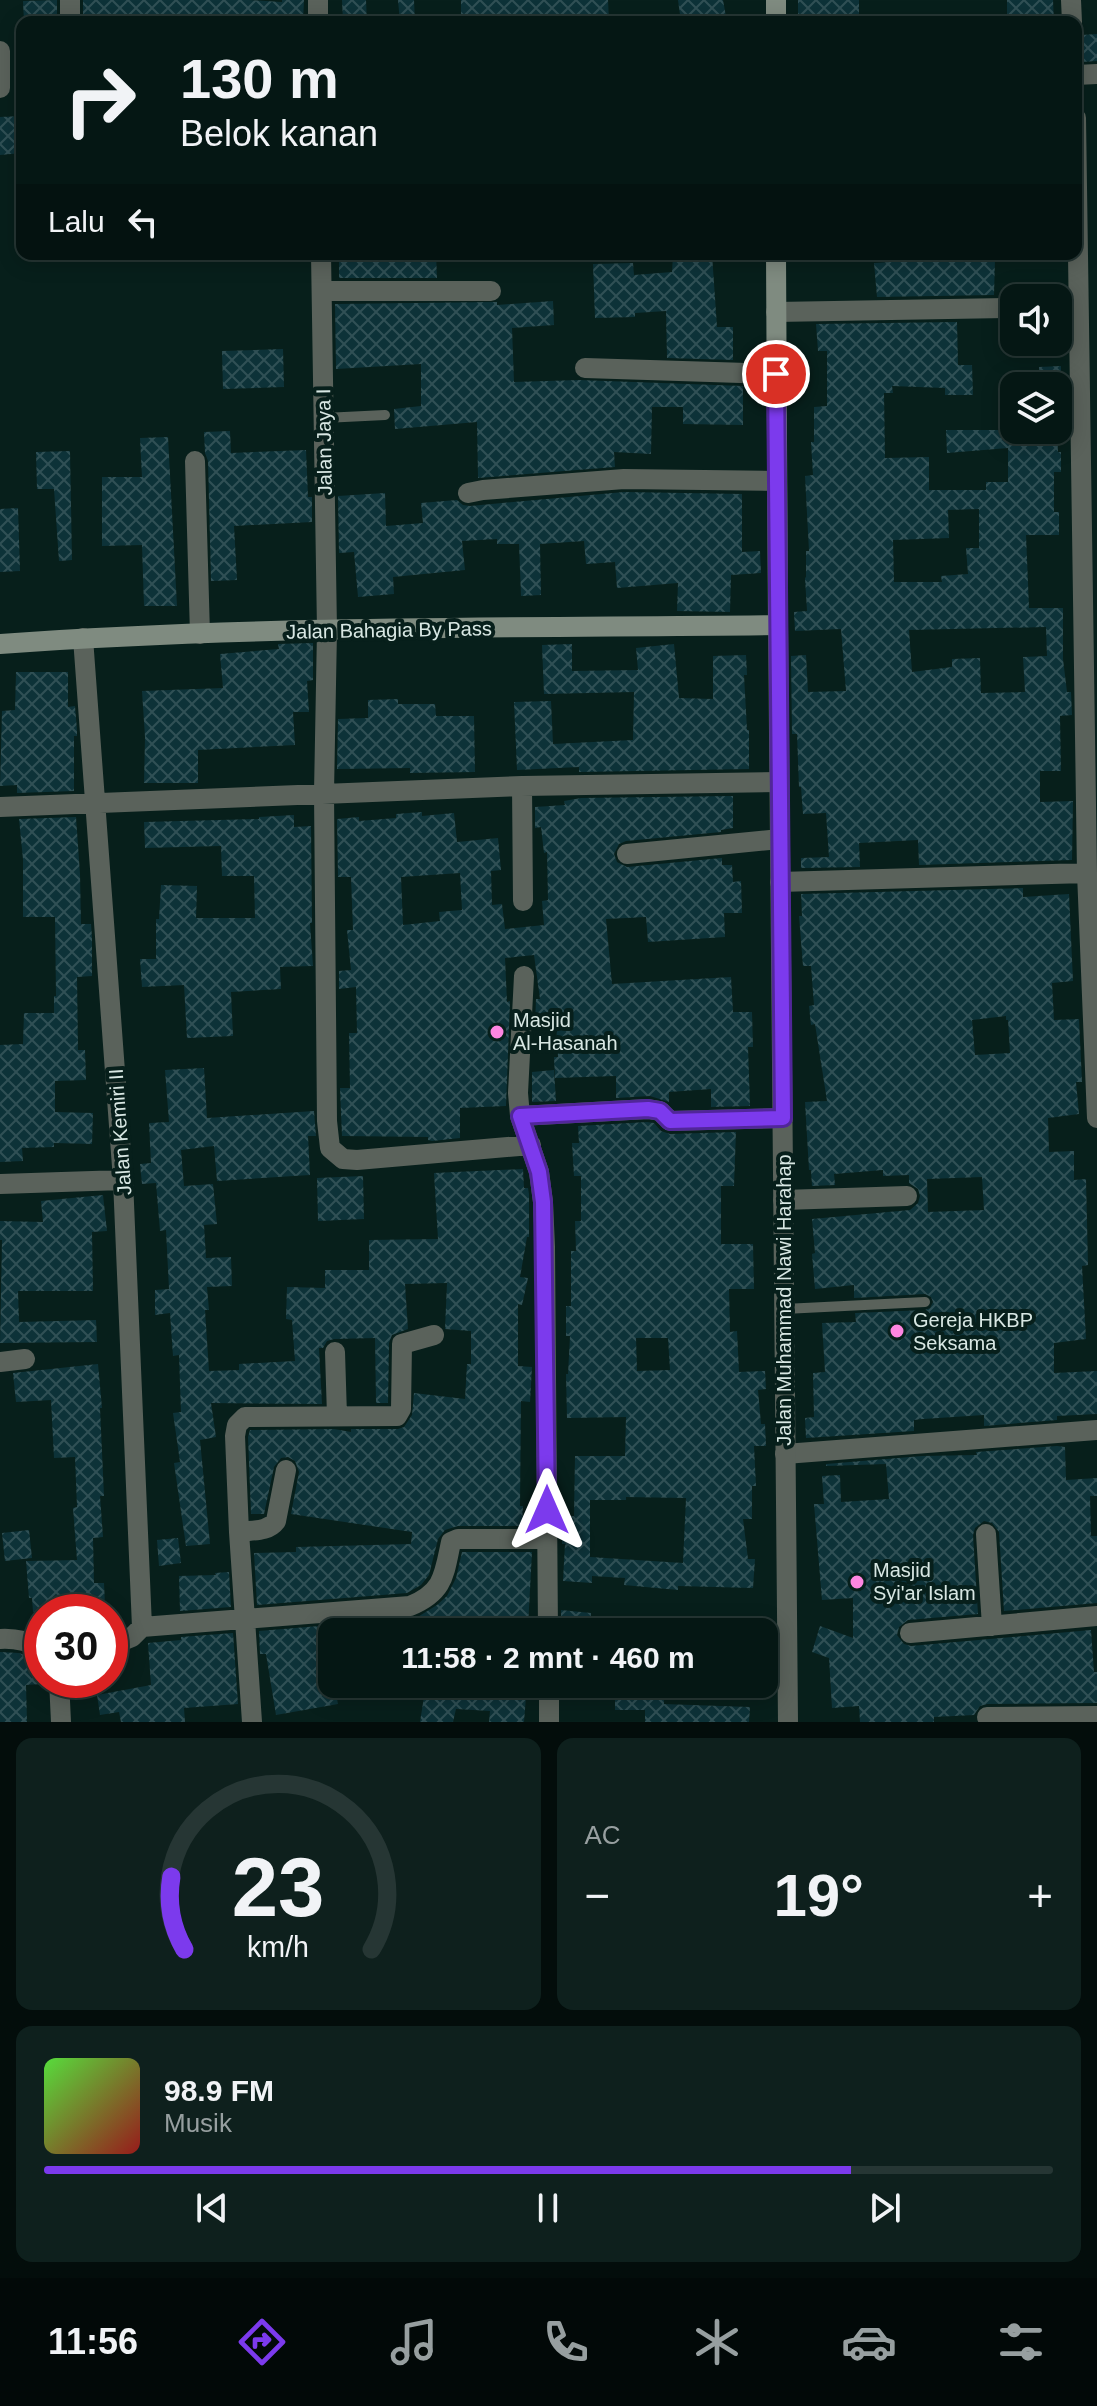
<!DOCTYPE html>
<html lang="id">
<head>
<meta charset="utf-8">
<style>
	body { margin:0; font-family:Arial,sans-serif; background:#0e201d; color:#f1f3f6; height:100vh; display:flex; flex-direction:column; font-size:30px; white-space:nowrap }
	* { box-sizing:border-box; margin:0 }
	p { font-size:26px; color:#979fa0 }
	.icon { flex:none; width:44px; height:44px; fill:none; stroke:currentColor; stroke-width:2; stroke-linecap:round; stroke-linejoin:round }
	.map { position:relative; height:1722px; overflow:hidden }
	.details { display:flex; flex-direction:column; gap:16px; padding:16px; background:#030d0b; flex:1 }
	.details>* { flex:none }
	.hud { position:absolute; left:16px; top:16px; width:1066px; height:244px; border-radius:16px; box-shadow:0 4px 20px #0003,0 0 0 2px #263634; background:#051714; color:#f1f3f6; overflow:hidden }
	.controls { position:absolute; left:1000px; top:284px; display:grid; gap:16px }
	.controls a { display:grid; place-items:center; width:72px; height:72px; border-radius:16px; background:#051714; box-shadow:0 4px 20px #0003,0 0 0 2px #263634; font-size:40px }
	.speed { position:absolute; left:24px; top:1594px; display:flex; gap:16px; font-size:40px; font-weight:700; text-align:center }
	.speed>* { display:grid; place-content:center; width:104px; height:104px; border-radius:50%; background:#051714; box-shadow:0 4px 20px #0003,0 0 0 2px #263634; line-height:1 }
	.speed .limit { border:12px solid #d22; background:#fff; color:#111 }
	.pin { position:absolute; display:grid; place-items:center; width:68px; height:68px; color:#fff; margin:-34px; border:4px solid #fff; border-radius:50%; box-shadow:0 2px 8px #0007 }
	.me { position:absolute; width:88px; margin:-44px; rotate:0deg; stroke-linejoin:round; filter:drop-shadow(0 0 6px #0008) }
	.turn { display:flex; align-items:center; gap:28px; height:168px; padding:0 32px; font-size:36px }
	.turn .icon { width:104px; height:104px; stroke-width:2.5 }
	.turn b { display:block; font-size:56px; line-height:68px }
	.then { display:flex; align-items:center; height:76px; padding:0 32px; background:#0003; gap:16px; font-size:30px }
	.big { font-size:60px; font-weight:700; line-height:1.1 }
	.details .tile { flex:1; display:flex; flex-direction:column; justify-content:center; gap:12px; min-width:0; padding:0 28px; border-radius:16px; background:#0e201d }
	.details .dial { align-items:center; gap:0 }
	.dial svg { height:208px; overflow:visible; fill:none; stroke:#263634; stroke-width:7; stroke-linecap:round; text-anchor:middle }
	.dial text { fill:#f1f3f6; stroke:none }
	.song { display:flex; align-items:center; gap:24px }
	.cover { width:96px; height:96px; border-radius:12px; background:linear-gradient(135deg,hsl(110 70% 55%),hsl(0 70% 35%)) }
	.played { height:8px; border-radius:4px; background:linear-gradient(90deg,#7c3aed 80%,#263634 80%) }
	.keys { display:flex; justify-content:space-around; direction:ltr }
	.heat { display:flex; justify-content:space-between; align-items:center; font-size:44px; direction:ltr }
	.details .tiles { flex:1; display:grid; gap:16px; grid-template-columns:1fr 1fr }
	.tile:last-child { grid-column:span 2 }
	.trip { position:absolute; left:318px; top:1618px; width:460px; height:80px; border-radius:16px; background:#051714; box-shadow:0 4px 20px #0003,0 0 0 2px #263634; font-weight:700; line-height:80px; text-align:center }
	.tab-bar { display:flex; height:128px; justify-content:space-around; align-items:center; background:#020908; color:#979fa0 }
	.tab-bar .icon { width:56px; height:56px }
	.tab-bar .current { color:#7c3aed }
	.tab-bar b { font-size:36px; color:#f1f3f6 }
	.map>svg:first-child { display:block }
	.building { fill:url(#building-cross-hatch); fill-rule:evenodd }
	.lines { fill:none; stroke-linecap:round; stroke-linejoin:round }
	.service { stroke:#5a625b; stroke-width:10 }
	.minor { stroke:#5a625b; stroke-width:20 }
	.tertiary { stroke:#5a625b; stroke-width:20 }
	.secondary { stroke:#7f8b80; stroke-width:20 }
	.route-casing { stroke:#51269a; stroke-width:20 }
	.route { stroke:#7c3aed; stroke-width:14 }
	.poi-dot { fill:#fe86e1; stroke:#071f1b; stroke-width:3 }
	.labels { text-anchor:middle; stroke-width:8; stroke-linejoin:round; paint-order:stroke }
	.street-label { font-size:20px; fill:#d8e7e3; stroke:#071f1b }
	.poi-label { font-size:20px; fill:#d8e7e3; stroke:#071f1b; text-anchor:start }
</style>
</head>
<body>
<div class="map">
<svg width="1097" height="1722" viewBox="0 0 1097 1722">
	<defs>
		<pattern id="building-cross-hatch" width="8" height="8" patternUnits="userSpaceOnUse" patternTransform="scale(2)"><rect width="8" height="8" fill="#0d3238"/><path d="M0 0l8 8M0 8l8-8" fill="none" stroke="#305055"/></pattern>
	</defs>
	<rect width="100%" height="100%" fill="#071f1b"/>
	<path class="building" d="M57 0V22H24L23 1Z
		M83 0H249L282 2V0H304L303 22H83Z
		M342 0H366L367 22H343Z
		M398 0H414L415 22H400Z
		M461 0H608L609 21 590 22V18L530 22H461Z
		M678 0H723L727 22H681Z
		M798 0H859V22H798Z
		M1007 0H1053L1054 22H1007Z
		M1097 34V61L1082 62 1081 35Z
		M22 116V153L0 155V117Z
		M339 254H436L437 278H339Z
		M673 254H712L717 327H733V360L667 358 666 311 635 313V317L595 318 593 264 633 263 634 275 672 272Z
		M953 258 995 259 994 295 877 297 874 263Z
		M553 301 554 325 512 328 514 382 579 380 743 386V425L683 424V407H652L651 454 614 452 615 467 478 478 477 422 395 429 394 409 421 406V364L336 369 335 304 497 302V305Z
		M957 322 958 365H972L973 395H945V388L892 386 893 393H884L885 458 929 457V490H986V482H1008V448L947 453 946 430H1057L1058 452H1061V472H1054V512H1059V535H1026L1029 608H1063V659L1067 692H1071L1072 715 1060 716 1061 771H1040V802L1073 801 1072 860 919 865 918 840 859 843 860 867 801 868V858L829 857 826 813 803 814 801 787H799L797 734H792L791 656 806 655 808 692 846 691 841 629 795 631 794 612 807 611 805 578 806 577V551H809L805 476 813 475 811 442H814V407L827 406V351H818L816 324ZM979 509V548H966L968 574 941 576 942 582H894L893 540 949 538 948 510ZM1046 627 1047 656 1023 657 1025 692 981 693 980 658 952 659V667L912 672 909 630Z
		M283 349 284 387 223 389 222 351Z
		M1061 366V386H1040L1039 367Z
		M230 431 231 453 306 450 308 497H312V522L234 526 237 580 211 581 208 461 205 453 204 432Z
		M168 437 177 606H144L142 545 102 546V477H142L140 438Z
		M70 451 72 560 59 561 54 489H37L36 452Z
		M624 492 742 494V552L760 551 761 573 731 575 730 612 677 611 678 583 617 588 615 562 586 564 584 541 540 544 541 595 521 596 519 544H497V539L462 541 465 570 393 577 394 594 358 597 354 552 339 553 338 496 385 493 386 526 423 523 421 503 457 500 463 505 470 506Z
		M18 508 20 571 0 572V509Z
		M313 643V680L307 681 309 712H293L295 745 198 750V783H144L145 737 142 691 223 688 220 654 279 649 278 644Z
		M572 644V671L638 670 636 648 674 644 679 698 713 699V656L746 655 747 675H744L747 730H749V769L579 772V767L517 770 514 702 551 701 553 744 633 740 634 692 544 694 542 645Z
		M16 672H68V707L75 706 77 730V736H74V791L17 793V785L0 786 2 711 15 710Z
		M398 699V704H435L436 716H474L475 772 410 773V768L337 769 338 719 368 718V700Z
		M733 796V828L721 830V832L626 841 619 844 614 854 617 862 627 867 722 858V865H732L733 882 741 881 742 913H724L725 937 648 942 646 917 606 919 612 984 731 977 733 1012H752L753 1047H748L750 1106 711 1107V1089L669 1092V1102L650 1096 616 1098V1076L555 1078 554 1057H558L556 1023 535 1024 536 999H540L534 955 505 958 507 1002 510 1001 506 1106 460 1108V1138L432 1141 428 1140V1137L342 1136 340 1088H350L349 1033H357L356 987 339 989V971L351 970 347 930H353L351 877H338L337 819 359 817V821L396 818V814L422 812V816L454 813 457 842 498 838 501 870 491 871 492 905 502 904 505 929 544 925 542 901 548 900 547 852 544 853 541 827 535 828V807L565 805 564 801 581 798ZM460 873 462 910 439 912 440 921 403 925 401 877Z
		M294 815V827L311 826 312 923H310L313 966 280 967 281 989 231 992 233 1036 187 1038 184 985 142 987 140 959H156V919H159L161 885 197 886 196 918H255L254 876H222L221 846 145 848 144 822 259 819V817Z
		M76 817 80 874 81 924H91L92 937V976L77 977 78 1050H85L86 1080 55 1081V1112L93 1113 92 1144 54 1143V1147L22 1148 23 1161 0 1162V1045L23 1044 24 1013H54V996H56L55 917H23V859L19 819Z
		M1023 888V897L1069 894 1073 981 1052 983 1054 1020 1079 1019 1082 1082H1076L1079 1114 1048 1118 1049 1152 1074 1151V1180L1086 1179 1088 1265 1082 1266 1086 1339 1054 1343V1373L1097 1371V1414L1057 1416V1420L984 1426V1415L923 1419 914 1420V1431L806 1438 805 1418 814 1417 813 1373 825 1372 822 1323 856 1322 855 1313 925 1310 930 1308 933 1302 931 1297 925 1294 854 1298V1285L815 1289 812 1254 815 1253 812 1219 910 1210 918 1203 920 1196 918 1189 909 1183V1175L883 1176V1170L834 1174 835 1185 812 1186 811 1170H809L805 1102 827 1101 815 1024 811 1025 809 1006 814 1005 811 966H803L799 916H802L801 894ZM1006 1016V1020H1008L1010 1053 975 1055 972 1020ZM982 1177 984 1210 928 1212 927 1179Z
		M204 1068 207 1118 314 1111 316 1136H308L310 1175 217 1181 214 1146 181 1150 184 1186 213 1184 217 1224 204 1225 206 1258 231 1257 232 1286 207 1287 209 1310H205L209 1371 239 1370V1364L295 1361 292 1320 286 1319 287 1287 325 1288V1270H369V1240L438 1239 434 1173 523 1169 524 1188H528L529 1194V1237H527L520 1277 528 1278 522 1305 518 1304V1366L532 1367 530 1402 521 1401 520 1506H523L522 1526H458L445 1530 438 1539 429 1575 421 1585 407 1593 257 1605 254 1553 296 1552V1547L411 1544 412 1532 291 1514 299 1472 295 1461 288 1457 281 1458 274 1467 264 1514H251L248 1437 250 1430 334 1429 351 1432V1429H398L404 1427 412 1415 414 1393 465 1399 467 1364H471V1331L445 1329 447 1283 405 1284 408 1329 392 1335 389 1343 388 1403H376L375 1338 334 1339 327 1341 323 1348H319L322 1404 211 1403 216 1437 200 1440 210 1544 186 1546 174 1463 180 1462 173 1413 181 1412 179 1355 173 1356 170 1313 155 1315V1290L169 1289 166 1230 160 1231 156 1183 142 1184 140 1164 151 1163 149 1123 169 1122 165 1070Z
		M554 1070 556 1101 532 1102V1072Z
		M647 1122 654 1123 661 1131 670 1134 736 1132 734 1186H721V1244H753L754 1289H729L730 1332 737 1331 739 1372 765 1371 766 1389 758 1390 761 1424H765L766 1446H754L756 1486H752V1519H743L748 1559H755L753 1588 678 1586V1590L624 1585 625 1578 592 1576V1583L563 1581 565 1544H562V1516H574L575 1456H625L626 1417 567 1418 566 1374H568L570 1336H566V1306H571V1251H576L575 1221H581V1176H574L572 1143H579L578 1126ZM636 1338H668L670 1370 637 1371ZM626 1497 686 1498 683 1563 590 1557V1500H626Z
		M363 1176 364 1219 318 1221 317 1178Z
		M103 1195 107 1231 92 1232 93 1291H18L19 1322 96 1320 97 1342 0 1343 2 1240H0V1221L43 1222 41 1201Z
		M98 1364 102 1408H100L104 1496H100L103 1537 93 1538 94 1583H104L105 1605 50 1606 51 1612H33L32 1598H29L26 1561 77 1560 73 1508 77 1507 75 1457 54 1458 51 1400 16 1402 13 1373Z
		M1057 1446 1065 1447 1066 1480 1097 1478V1496H1090L1091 1536H1097V1603L1004 1611 999 1532 992 1523 984 1521 975 1528 973 1535 978 1614 908 1620 899 1627 897 1635 904 1644 911 1646 1091 1630 1094 1672H1097V1703L987 1704 980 1706 974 1715 934 1717V1722H860L859 1706 832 1708 829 1658 812 1652 820 1626 853 1638V1598L822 1600 814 1504H824L822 1476 840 1475 841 1502 889 1499 886 1464 826 1466V1464L922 1456 977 1455 976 1452Z
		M29 1530 32 1558 5 1561 2 1533Z
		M178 1538 181 1563 159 1566 157 1540Z
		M462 1552H532L528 1627 422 1625V1632H332V1684H334L338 1704 276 1715 266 1654H260L259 1631 416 1618 437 1605 447 1596 456 1578Z
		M229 1572 231 1607 180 1611 179 1576 216 1575 215 1573Z
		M561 1610 591 1613 590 1632H561Z
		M233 1633 238 1704 184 1708 185 1722H121L119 1712 100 1715 97 1695 151 1685 148 1643 181 1640V1637Z
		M0 1652 19 1653 42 1661V1684L26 1685 27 1722H0Z
		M426 1684H527L524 1722H489L490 1711 456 1709 453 1722H420Z
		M615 1685H664V1704L750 1707 749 1722H645V1710H615Z"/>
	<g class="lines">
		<path class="service" d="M324 418 385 415
			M784 1309 925 1302"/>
		<path class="minor" d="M70 0V22
			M318 0V22
			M1071 0 1072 22
			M0 51V88
			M1076 75 1097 74
			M1076 118 1087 873 1097 1118
			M321 254 327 630 324 793 327 1121 330 1148 343 1159 357 1160 531 1145
			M322 291H491
			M776 312 1006 308
			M585 368 776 374
			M195 461 200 634
			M468 493 483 490 624 479 777 481
			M83 638 123 1180 142 1627
			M522 786 523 901
			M0 807 522 786 779 782
			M627 854 780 839
			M780 882 1087 873
			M524 976 518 1093 520 1116 539 1172 543 1202 545 1247 548 1632
			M520 1116 648 1109 660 1111 670 1121 783 1118
			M0 1184 123 1180
			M783 1200 907 1196
			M335 1352 337 1416
			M0 1362 25 1359
			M785 1454 1097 1430
			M239 1532C252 1530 268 1532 276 1521L286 1470
			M986 1534 992 1626
			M910 1633 1097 1616
			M0 1639C16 1638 28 1641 42 1648
			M110 1646 132 1637 142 1627 410 1606C444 1592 444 1575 451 1542L458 1539H547
			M59 1680 61 1722
			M549 1684V1722
			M987 1717 1097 1716
			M252 1722 239 1532 235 1436 237 1425 245 1417 397 1416 401 1409 402 1344 434 1335"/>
		<path class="tertiary" d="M778 625 788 1722"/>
		<path class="secondary" d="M776 22V0
			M0 644C259 625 519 628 778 625L776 254"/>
	</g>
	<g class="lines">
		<g class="route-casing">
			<path id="route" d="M547 1510 543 1202 539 1172 520 1116 648 1109 660 1111 670 1121 783 1118 776 374"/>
		</g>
		<use href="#route" class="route"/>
	</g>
	<g class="poi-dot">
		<circle cx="497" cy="1032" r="8"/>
		<circle cx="897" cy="1331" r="8"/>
		<circle cx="857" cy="1582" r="8"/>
	</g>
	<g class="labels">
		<g class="street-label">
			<text transform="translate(324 442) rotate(-91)" y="7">Jalan Jaya I</text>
			<text transform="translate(389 630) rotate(-1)" y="7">Jalan Bahagia By Pass</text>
			<text transform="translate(120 1132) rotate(-94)" y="7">Jalan Kemiri II</text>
			<text transform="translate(784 1300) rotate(-90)" y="7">Jalan Muhammad Nawi Harahap</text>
		</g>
		<g class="poi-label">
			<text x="513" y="1027">Masjid<tspan x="513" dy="23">Al-Hasanah</tspan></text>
			<text x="913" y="1327">Gereja HKBP<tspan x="913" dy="23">Seksama</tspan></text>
			<text x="873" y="1577">Masjid<tspan x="873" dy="23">Syi'ar Islam</tspan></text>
		</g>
	</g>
</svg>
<div class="controls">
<a><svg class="icon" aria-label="sound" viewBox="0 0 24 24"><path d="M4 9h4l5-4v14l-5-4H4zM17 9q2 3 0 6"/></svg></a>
<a><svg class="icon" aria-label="layers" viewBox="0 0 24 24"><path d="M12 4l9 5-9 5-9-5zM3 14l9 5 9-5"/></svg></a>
</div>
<div class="speed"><div class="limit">30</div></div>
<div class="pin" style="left:776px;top:374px;background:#d93025"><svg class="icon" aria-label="arrive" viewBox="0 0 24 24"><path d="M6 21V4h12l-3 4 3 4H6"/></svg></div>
<svg class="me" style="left:547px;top:1510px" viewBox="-20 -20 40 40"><path d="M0-17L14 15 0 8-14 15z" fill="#7c3aed" stroke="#fff" stroke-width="4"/></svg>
<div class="trip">11:58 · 2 mnt · 460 m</div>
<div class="hud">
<div class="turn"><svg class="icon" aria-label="right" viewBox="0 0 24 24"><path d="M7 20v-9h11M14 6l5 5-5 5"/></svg><div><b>130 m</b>Belok kanan</div></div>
<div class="then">Lalu<svg class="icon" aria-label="left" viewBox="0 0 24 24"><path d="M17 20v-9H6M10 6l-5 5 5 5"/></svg></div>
</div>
</div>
<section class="details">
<div class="tiles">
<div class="tile dial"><svg viewBox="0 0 100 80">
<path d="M14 69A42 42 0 1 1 86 69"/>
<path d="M14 69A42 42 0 0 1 9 41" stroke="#7c3aed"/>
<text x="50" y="56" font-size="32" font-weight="700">23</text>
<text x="50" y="72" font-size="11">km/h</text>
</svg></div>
<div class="tile"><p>AC</p>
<div class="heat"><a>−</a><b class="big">19°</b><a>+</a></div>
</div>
<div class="tile">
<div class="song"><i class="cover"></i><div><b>98.9 FM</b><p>Musik</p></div></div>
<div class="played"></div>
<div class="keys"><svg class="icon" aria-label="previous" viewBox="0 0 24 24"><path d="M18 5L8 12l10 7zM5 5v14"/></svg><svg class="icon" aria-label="pause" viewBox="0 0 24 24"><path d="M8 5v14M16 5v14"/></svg><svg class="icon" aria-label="next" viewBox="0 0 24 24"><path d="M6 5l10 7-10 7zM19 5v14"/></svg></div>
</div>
</div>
</section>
<nav class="tab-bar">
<b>11:56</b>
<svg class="icon current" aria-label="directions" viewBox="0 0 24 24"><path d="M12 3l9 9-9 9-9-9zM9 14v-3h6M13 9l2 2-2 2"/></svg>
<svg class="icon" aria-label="music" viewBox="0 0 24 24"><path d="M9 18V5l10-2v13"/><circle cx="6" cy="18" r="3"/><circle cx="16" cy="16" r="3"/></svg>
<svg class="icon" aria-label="phone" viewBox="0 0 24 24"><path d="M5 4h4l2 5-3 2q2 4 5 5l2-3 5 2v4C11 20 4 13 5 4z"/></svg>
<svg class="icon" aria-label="climate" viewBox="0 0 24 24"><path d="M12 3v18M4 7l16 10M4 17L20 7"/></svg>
<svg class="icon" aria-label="car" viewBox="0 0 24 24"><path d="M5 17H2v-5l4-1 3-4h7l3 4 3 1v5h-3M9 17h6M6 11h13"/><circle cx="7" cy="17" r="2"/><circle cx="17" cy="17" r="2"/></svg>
<svg class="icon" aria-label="filters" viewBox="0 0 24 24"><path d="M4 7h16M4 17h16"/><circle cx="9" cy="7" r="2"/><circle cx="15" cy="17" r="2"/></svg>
</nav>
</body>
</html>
